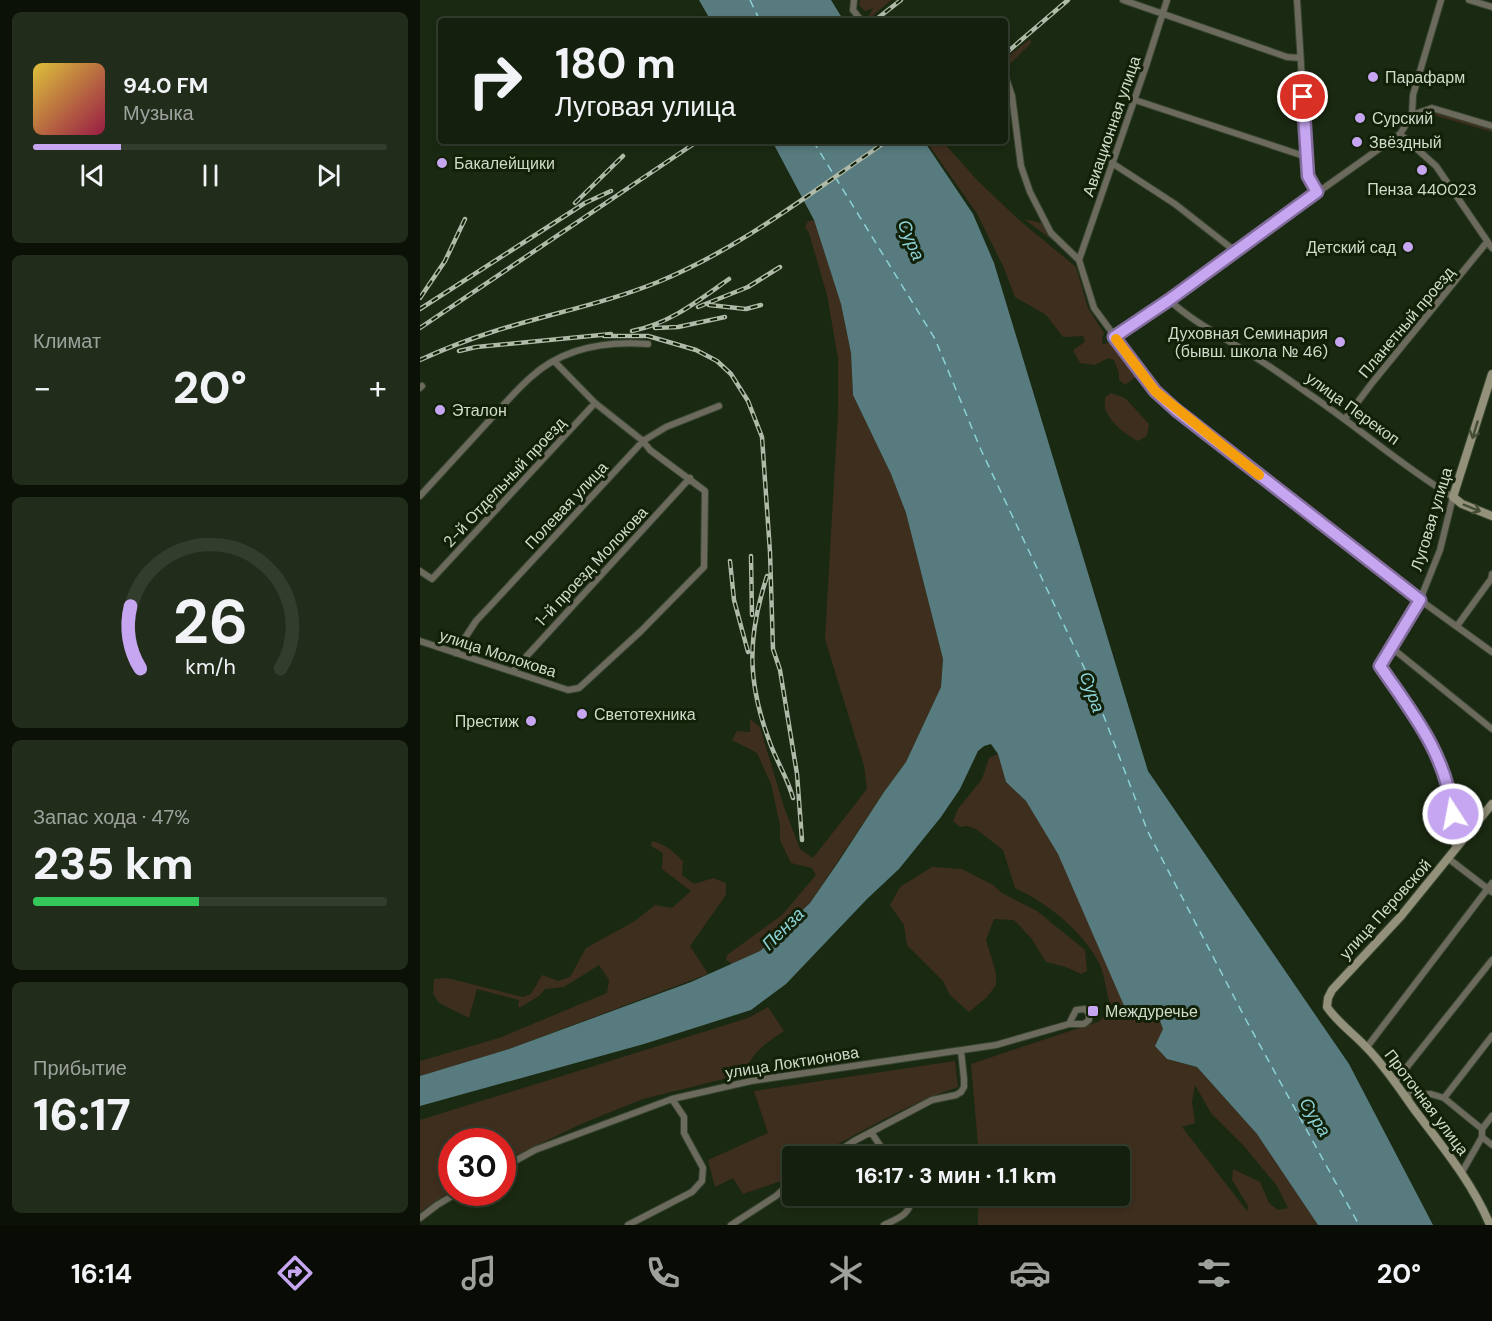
<!DOCTYPE html>
<html lang="ru">
<head>
<meta charset="utf-8">
<style>
	body { margin:0; font-family:"DM Sans",sans-serif; background:#212c1b; color:#f1f3f6; height:100vh; display:flex; flex-direction:column; font-size:22px; white-space:nowrap }
	* { box-sizing:border-box; margin:0 }
	p { font-size:20px; color:#9da29d }
	.icon { flex:none; width:33px; height:33px; fill:none; stroke:currentColor; stroke-width:2; stroke-linecap:round; stroke-linejoin:round }
	.map { position:relative; flex:1; overflow:hidden }
	.sheet { display:flex; flex-direction:column; gap:12px; padding:12px; background:#0b1107; width:420px }
	.sheet>* { flex:none }
	.hud { position:absolute; left:18px; top:18px; width:570px; height:126px; border-radius:6px; box-shadow:0 3px 9px #0003,0 0 0 2px #333d2e; background:#141f0d; color:#f1f3f6; overflow:hidden }
	.speed { position:absolute; left:18px; top:1128px; display:flex; gap:12px; font-size:30px; font-weight:700; text-align:center }
	.speed>* { display:grid; place-content:center; width:78px; height:78px; border-radius:50%; background:#141f0d; box-shadow:0 3px 9px #0003,0 0 0 2px #333d2e; line-height:1 }
	.speed .limit { border:9px solid #d22; background:#fff; color:#111 }
	.pin { position:absolute; display:grid; place-items:center; width:51px; height:51px; color:#fff; margin:-26px; border:3px solid #fff; border-radius:50%; box-shadow:0 2px 6px #0007 }
	.me { position:absolute; width:66px; margin:-33px; rotate:349deg; stroke-linejoin:round; filter:drop-shadow(0 0 4px #0008) }
	.turn { display:flex; align-items:center; gap:21px; height:126px; padding:0 18px; font-size:27px }
	.turn .icon { width:78px; height:78px; stroke-width:2.5 }
	.turn b { display:block; font-size:42px; line-height:51px }
	.big { font-size:45px; font-weight:800; line-height:1.1 }
	.sheet .widget { flex:1; display:flex; flex-direction:column; justify-content:center; gap:9px; min-width:0; padding:0 21px; border-radius:9px; background:#212c1b }
	.sheet .dial { align-items:center; gap:0 }
	.dial svg { height:156px; overflow:visible; fill:none; stroke:#333d2e; stroke-width:7; stroke-linecap:round; text-anchor:middle }
	.dial text { fill:#f1f3f6; stroke:none }
	.song { display:flex; align-items:center; gap:18px }
	.cover { width:72px; height:72px; border-radius:9px; background:linear-gradient(135deg,hsl(50 70% 55%),hsl(340 70% 35%)) }
	.played { height:6px; border-radius:3px; background:linear-gradient(90deg,#c6a6f0 25%,#333d2e 25%) }
	.keys { display:flex; justify-content:space-around; direction:ltr }
	.heat { display:flex; justify-content:space-between; align-items:center; font-size:33px; direction:ltr }
	.charge { height:9px; border-radius:4px; background:linear-gradient(90deg,#34c759 47%,#333d2e 0) }
	.trip { position:absolute; left:362px; top:1146px; width:348px; height:60px; border-radius:6px; background:#141f0d; box-shadow:0 3px 9px #0003,0 0 0 2px #333d2e; font-weight:800; line-height:60px; text-align:center }
	.menu { display:flex; height:96px; justify-content:space-around; align-items:center; background:#080c05; color:#9da29d }
	.menu .icon { width:42px; height:42px }
	.menu .active { color:#c6a6f0 }
	.menu b { font-size:27px; color:#f1f3f6 }
	main { display:flex; flex:1; min-height:0 }
	.map>svg:first-child { display:block }
	.green { fill:#3e2e1e; fill-rule:evenodd }
	.water { fill:#577b7e }
	.lines { fill:none; stroke-linecap:round; stroke-linejoin:round }
	.ferry { stroke:#8bd1d7; stroke-width:1.5; stroke-dasharray:8 6; stroke-linecap:butt }
	.street-casing { stroke:#37452f; stroke-width:8 }
	.secondary-casing { stroke:#37452f; stroke-width:10 }
	.street { stroke:#6c6a5c; stroke-width:6 }
	.secondary { stroke:#94917b; stroke-width:8 }
	.rail-casing { stroke:#afbaa9; stroke-width:4.5 }
	.rail { stroke:#112007; stroke-width:2; stroke-dasharray:7; stroke-linecap:butt }
	.oneway { stroke:#454d35 }
	.route-casing { stroke:#816c9c; stroke-width:15 }
	.route { stroke:#c6a6f0; stroke-width:10 }
	.slow { stroke:#f59e0b; stroke-width:10 }
	.poi-dot { fill:#c6a6f0; stroke:#112007; stroke-width:2 }
	.labels { text-anchor:middle; stroke-width:6; stroke-linejoin:round; paint-order:stroke }
	.poi-label { font-size:16px; fill:#d1dbcb; stroke:#112007; text-anchor:start }
	.street-label { font-size:16px; fill:#d1dbcb; stroke:#112007 }
	.water-label { font-size:18px; font-style:italic; fill:#8bd1d7; stroke:#112007 }
</style>
</head>
<body>
<main>
<section class="sheet">
<div class="widget">
<div class="song"><i class="cover"></i><div><b>94.0 FM</b><p>Музыка</p></div></div>
<div class="played"></div>
<div class="keys"><svg class="icon" aria-label="previous" viewBox="0 0 24 24"><path d="M18 5L8 12l10 7zM5 5v14"/></svg><svg class="icon" aria-label="pause" viewBox="0 0 24 24"><path d="M8 5v14M16 5v14"/></svg><svg class="icon" aria-label="next" viewBox="0 0 24 24"><path d="M6 5l10 7-10 7zM19 5v14"/></svg></div>
</div>
<div class="widget"><p>Климат</p>
<div class="heat"><a>−</a><b class="big">20°</b><a>+</a></div>
</div>
<div class="widget dial"><svg viewBox="0 0 100 80">
<path d="M14 69A42 42 0 1 1 86 69"/>
<path d="M14 69A42 42 0 0 1 9 37" stroke="#c6a6f0"/>
<text x="50" y="56" font-size="32" font-weight="700">26</text>
<text x="50" y="72" font-size="11">km/h</text>
</svg></div>
<div class="widget"><p>Запас хода · 47%</p><b class="big">235 km</b><div class="charge"></div></div>
<div class="widget"><p>Прибытие</p><b class="big">16:17</b></div>
</section>
<div class="map">
<svg width="1072" height="1225" viewBox="0 0 1072 1225">
	<rect width="100%" height="100%" fill="#1a2911"/>
	<path class="green" d="M440 0H471L449 19V15L453 8 445 11 439 5Z
		M610 39 611 43 585 69V59Z
		M1014 111 1072 128V132L1010 114Z
		M506 141H522L558 181 599 220 656 267 668 308 684 333 682 338 683 344C699 340 698 348 704 359 706 362 713 366 716 369V377L705 385 699 380V373L694 360 688 358 675 365 660 363 653 350 665 342 663 336 643 337 626 315 595 297 583 266 556 212Z
		M604 219 621 223 635 242Z
		M394 220 421 304 431 353 433 395 471 474 486 513 523 659 521 687 486 762 464 792 390 903 340 951 312 964 306 960 307 955 362 915 396 875 392 868 371 863 360 840V825L351 784 337 753 312 740 317 731 330 732V719L340 727 364 807 380 849 393 858 447 789 444 766 405 639 418 412V358L407 295 389 233 385 227 388 221Z
		M691 393 705 398 729 424 727 436 718 441C706 435 692 424 686 411 684 408 685 401 685 397Z
		M578 754 586 782 606 801 733 1004 743 1029 747 1059 777 1067 837 1134 898 1225H558V1196H699V1156H559L551 1064 680 1021 690 1005C686 992 685 975 679 963 663 931 627 903 595 888L583 850 556 829 547 826 540 827 533 821 538 809 562 779 569 758ZM775 1085 791 1113 824 1146 857 1186 868 1208 858 1210 849 1203 840 1182 813 1169 812 1180 828 1206 827 1211 762 1127 775 1123 772 1102Z
		M232 841C246 844 253 852 263 861L262 875 274 884 293 878 306 883V895L270 946 288 974 89 1049 0 1076V1061L79 1038 187 993 189 980 179 965 144 987 125 989 119 996 101 1007H98L99 1000 57 989 49 1018 19 1003 13 994 14 979 27 978 103 997 111 994 122 975 138 981 150 977 166 948 215 921 235 905 252 908 271 891 242 869 243 853 231 846Z
		M512 867 542 869 573 885 582 893 617 911 665 950 667 971 661 974 646 967 626 962 611 938 594 920 574 919 566 940 576 973V985L567 997 549 1012 530 995 523 981 487 945 484 925 470 905 480 887Z
		M348 1007 364 1031C346 1043 331 1053 324 1074L223 1099 161 1124 83 1162 82 1142H32L31 1191 0 1212V1120L328 1018Z
		M535 1061 538 1087C491 1103 448 1127 406 1151L405 1156H372V1181L370 1178 323 1194 313 1178 295 1187 288 1160 348 1133 334 1091Z"/>
	<path class="water" d="M279 0H411L424 21H291Z
		M352 141H504L553 214 574 263 728 771 929 1064 1013 1225H898L837 1134 777 1067 747 1059 735 1046 743 1029 734 1005 705 1008 638 854 606 801 586 782 578 754 571 744 564 746 558 751 540 789 521 817 479 869 447 899 366 984 331 1010 224 1044 0 1106V1076L89 1049 271 982 340 951 390 903 419 861 464 792 486 762 521 687 523 659 486 513 471 474 433 395 431 353 421 304 394 220Z"/>
	<g class="lines">
		<path class="ferry" d="M330 0 340 21
			M393 141 515 339 561 450 670 680 728 832 825 1018 939 1225"/>
		<g class="street-casing">
			<path id="street" d="M434 0 433 10 440 19
				M703 0 867 57 880 58
				M877 0 888 176 897 192
				M1049 0 1072 7
				M585 75 592 96 601 166 610 192 631 233 659 260 674 308 735 391 838 474 1000 600 1072 652
				M715 100 887 157
				M992 115 1012 108 1072 126
				M980 134 1016 166 1072 248
				M692 163 755 204 815 251
				M659 260 726 66 747 0
				M749 300C772 321 798 334 825 351 847 364 868 379 889 394 938 427 983 467 1033 497L1020 550 1000 600 960 666C977 690 994 713 1009 738 1029 771 1034 812 1035 849
				M694 337 980 134 992 115 993 95 1021 0
				M0 388 2 386
				M925 419 952 383 1067 242
				M0 496C22 472 44 448 66 424 81 408 95 391 111 377 143 348 187 341 228 344
				M0 571 12 579 175 403
				M1037 626 1071 579 1072 574
				M0 641 148 690 159 688 221 631 284 567 285 491 230 450 223 441 175 403 134 361
				M972 648 1072 729
				M35 653 56 621 72 604 223 441 246 427 299 406
				M93 671 270 478
				M1029 859 1072 892
				M947 1047 1072 883
				M975 1082 1072 960
				M984 1095 1011 1094 1024 1098 1062 1129V1137L1042 1172
				M1024 1098 1072 1036
				M1062 1129 1072 1116
				M451 1132 467 1156
				M1062 1137 1072 1145
				M414 1154 434 1141 512 1100 536 1095 541 1092 544 1087V1079L541 1051
				M82 1168 115 1150 252 1099 331 1081 576 1045 649 1024H664L669 1020V1014L665 1009 656 1010 649 1024
				M0 1218 17 1205 39 1192
				M208 1225 272 1192 282 1181 283 1168 264 1133V1117L252 1099
				M311 1225 356 1196 366 1187
				M464 1225C479 1218 492 1214 491 1196"/>
		</g>
		<g class="secondary-casing">
			<path id="secondary" d="M1072 374 1033 497 1042 504 1072 516
				M1070 1225C1052 1182 1022 1146 994 1109 979 1088 964 1065 946 1047 933 1033 918 1023 907 1007L908 998 912 990 981 916 1072 804"/>
		</g>
		<use href="#street" class="street"/>
		<use href="#secondary" class="secondary"/>
		<g class="rail-casing">
			<path id="rail" d="M454 21 481 0
				M585 54 648 0
				M155 203 203 156
				M0 298 25 261 45 219
				M289 305 326 309 341 305
				M278 307 328 287 360 267
				M0 309 165 203 191 191
				M0 328 278 141
				M235 328 258 327 305 317
				M212 331C249 324 278 301 309 279
				M184 336H228L276 350 297 361 311 374 328 401 342 437 350 552 353 649 360 670 377 774 382 840
				M39 351 56 347 191 334
				M0 360C24 349 47 340 72 332 127 314 184 304 238 282 321 248 393 191 467 141
				M331 556 332 615
				M310 561 314 600 328 652
				M347 576C327 638 327 682 350 743 357 762 368 779 373 798"/>
		</g>
		<use href="#rail" class="rail"/>
	</g>
	<defs><path id="oneway-shaft" d="M-6 0H5M1.5-3L5.5 0L1.5 3" fill="none" stroke-width="1.6" stroke-linecap="round" stroke-linejoin="round" transform="scale(1.5)"/></defs>
	<g class="oneway">
		<use href="#oneway-shaft" transform="translate(1055 430) rotate(107)"/>
		<use href="#oneway-shaft" transform="translate(1052 508) rotate(22)"/>
	</g>
	<g class="lines">
		<g class="route-casing">
			<path id="route" d="M883 97 888 176 897 192 749 300 694 337 735 391 756 410 1000 600 960 666C993 714 1026 754 1033 814"/>
		</g>
		<use href="#route" class="route"/>
		<path class="slow" d="M696 339 735 391 839 475"/>
	</g>
	<g class="poi-dot">
		<circle cx="953" cy="77" r="6"/>
		<circle cx="940" cy="118" r="6"/>
		<circle cx="937" cy="142" r="6"/>
		<circle cx="22" cy="163" r="6"/>
		<circle cx="1002" cy="170" r="6"/>
		<circle cx="988" cy="247" r="6"/>
		<circle cx="920" cy="342" r="6"/>
		<circle cx="20" cy="410" r="6"/>
		<circle cx="162" cy="714" r="6"/>
		<circle cx="111" cy="721" r="6"/>
		<rect x="667" y="1005" width="12" height="12" rx="3"/>
	</g>
	<g class="labels">
		<g class="poi-label">
			<text x="965" y="83">Парафарм</text>
			<text x="952" y="124">Сурский</text>
			<text x="949" y="148">Звёздный</text>
			<text x="34" y="169">Бакалейщики</text>
			<text x="1002" y="195" text-anchor="middle">Пенза 440023</text>
			<text x="976" y="253" text-anchor="end">Детский сад</text>
			<text x="908" y="339" text-anchor="end">Духовная Семинария<tspan x="908" dy="18">(бывш. школа № 46)</tspan></text>
			<text x="32" y="416">Эталон</text>
			<text x="174" y="720">Светотехника</text>
			<text x="99" y="727" text-anchor="end">Престиж</text>
			<text x="685" y="1017">Междуречье</text>
		</g>
		<g class="street-label">
			<text transform="translate(691 126) rotate(-71)" y="6">Авиационная улица</text>
			<text transform="translate(986 322) rotate(-50)" y="6">Планетный проезд</text>
			<text transform="translate(933 408) rotate(36)" y="6">улица Перекоп</text>
			<text transform="translate(84 482) rotate(-47)" y="6">2-й Отдельный проезд</text>
			<text transform="translate(146 505) rotate(-47)" y="6">Полевая улица</text>
			<text transform="translate(1011 519) rotate(-73)" y="6">Луговая улица</text>
			<text transform="translate(171 566) rotate(-47)" y="6">1-й проезд Молокова</text>
			<text transform="translate(78 653) rotate(18)" y="6">улица Молокова</text>
			<text transform="translate(965 909) rotate(-48)" y="6">улица Перовской</text>
			<text transform="translate(372 1062) rotate(-9)" y="6">улица Локтионова</text>
			<text transform="translate(1007 1102) rotate(53)" y="6">Проточная улица</text>
		</g>
		<g class="water-label">
			<text transform="translate(491 240) rotate(67)" y="6">Сура</text>
			<text transform="translate(672 692) rotate(70)" y="6">Сура</text>
			<text transform="translate(363 929) rotate(-45)" y="6">Пенза</text>
			<text transform="translate(895 1117) rotate(58)" y="6">Сура</text>
		</g>
	</g>
</svg>
<div class="speed"><div class="limit">30</div></div>
<div class="pin" style="left:883px;top:97px;background:#d93025"><svg class="icon" aria-label="arrive" viewBox="0 0 24 24"><path d="M6 21V4h12l-3 4 3 4H6"/></svg></div>
<svg class="me" style="left:1033px;top:814px" viewBox="-20 -20 40 40"><circle r="17" fill="#c6a6f0" stroke="#fff" stroke-width="3"/><path d="M0-11L8 9 0 5-8 9z" fill="#fff"/></svg>
<div class="trip">16:17 · 3 мин · 1.1 km</div>
<div class="hud">
<div class="turn"><svg class="icon" aria-label="right" viewBox="0 0 24 24"><path d="M7 20v-9h11M14 6l5 5-5 5"/></svg><div><b>180 m</b>Луговая улица</div></div>
</div>
</div>
</main>
<nav class="menu">
<b>16:14</b>
<svg class="icon active" aria-label="directions" viewBox="0 0 24 24"><path d="M12 3l9 9-9 9-9-9zM9 14v-3h6M13 9l2 2-2 2"/></svg>
<svg class="icon" aria-label="music" viewBox="0 0 24 24"><path d="M9 18V5l10-2v13"/><circle cx="6" cy="18" r="3"/><circle cx="16" cy="16" r="3"/></svg>
<svg class="icon" aria-label="phone" viewBox="0 0 24 24"><path d="M5 4h4l2 5-3 2q2 4 5 5l2-3 5 2v4C11 20 4 13 5 4z"/></svg>
<svg class="icon" aria-label="climate" viewBox="0 0 24 24"><path d="M12 3v18M4 7l16 10M4 17L20 7"/></svg>
<svg class="icon" aria-label="car" viewBox="0 0 24 24"><path d="M5 17H2v-5l4-1 3-4h7l3 4 3 1v5h-3M9 17h6M6 11h13"/><circle cx="7" cy="17" r="2"/><circle cx="17" cy="17" r="2"/></svg>
<svg class="icon" aria-label="filters" viewBox="0 0 24 24"><path d="M4 7h16M4 17h16"/><circle cx="9" cy="7" r="2"/><circle cx="15" cy="17" r="2"/></svg>
<b>20°</b>
</nav>
</body>
</html>
